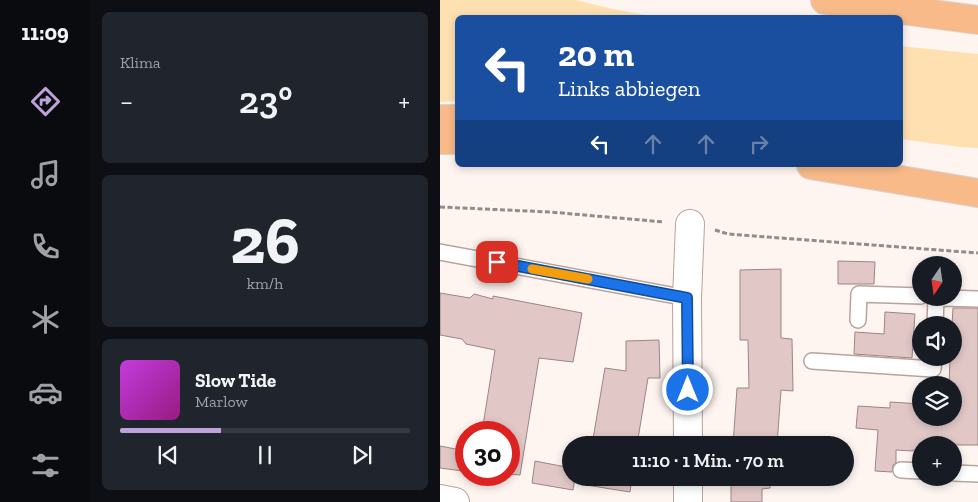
<!DOCTYPE html>
<html lang="de">
<head>
<meta charset="utf-8">
<style>
	body { margin:0; font-family:"Zilla Slab",serif; background:#20242c; color:#f1f3f6; height:100vh; display:flex; flex-direction:column; font-size:19px; white-space:nowrap }
	* { box-sizing:border-box; margin:0 }
	p { font-size:16px; color:#9ea1a6 }
	.icon { flex:none; width:28px; height:28px; fill:none; stroke:currentColor; stroke-width:2; stroke-linecap:round; stroke-linejoin:round }
	.map { position:relative; flex:1; overflow:hidden }
	.details { display:flex; flex-direction:column; gap:12px; padding:12px; background:#0d0f14; width:350px }
	.details>* { flex:none }
	.top-card { position:absolute; left:15px; top:15px; width:448px; height:152px; border-radius:8px; box-shadow:0 2px 8px #0003; background:#1a4fa0; color:#fff; overflow:hidden }
	.needle { width:32px; rotate:193deg }
	.fabs { position:absolute; left:472px; top:256px; display:grid; gap:10px }
	.fabs a { display:grid; place-items:center; width:50px; height:50px; border-radius:50%; background:#171b24; box-shadow:0 2px 8px #0003; font-size:25px }
	.speed { position:absolute; left:15px; top:421px; display:flex; gap:10px; font-size:25px; font-weight:700; text-align:center }
	.speed>* { display:grid; place-content:center; width:65px; height:65px; border-radius:50%; background:#171b24; box-shadow:0 2px 8px #0003; line-height:1 }
	.speed .limit { border:8px solid #d22; background:#fff; color:#111 }
	.pin { position:absolute; display:grid; place-items:center; width:42px; height:42px; color:#fff; margin:-21px; border-radius:10px; box-shadow:0 2px 8px #0006 }
	.me { position:absolute; width:55px; margin:-28px; rotate:0deg; stroke-linejoin:round; filter:drop-shadow(0 0 4px #0008) }
	.turn { display:flex; align-items:center; gap:18px; height:105px; padding:0 20px; font-size:22px }
	.turn .icon { width:65px; height:65px; stroke-width:2.5 }
	.turn b { display:block; font-size:35px; line-height:42px }
	.lanes { display:flex; align-items:center; height:48px; padding:0 20px; background:#0003; justify-content:center; gap:25px; direction:ltr }
	.lanes .off { opacity:.35 }
	.big { font-size:38px; font-weight:600; line-height:1.1 }
	.details .widget { flex:1; display:flex; flex-direction:column; justify-content:center; gap:8px; min-width:0; padding:0 18px; border-radius:8px; background:#20242c }
	.details .dial { align-items:center; gap:0 }
	.dial b { font-size:65px; line-height:1 }
	.song { display:flex; align-items:center; gap:15px }
	.cover { width:60px; height:60px; border-radius:8px; background:linear-gradient(135deg,hsl(290 70% 55%),hsl(310 70% 35%)) }
	.played { height:5px; border-radius:2px; background:linear-gradient(90deg,#bda2d9 35%,#363941 35%) }
	.keys { display:flex; justify-content:space-around; direction:ltr }
	.heat { display:flex; justify-content:space-between; align-items:center; font-size:28px; direction:ltr }
	.trip { position:absolute; left:122px; top:436px; width:292px; height:50px; border-radius:25px; background:#171b24; box-shadow:0 2px 8px #0003; font-weight:600; line-height:50px; text-align:center }
	main { display:flex; flex:1; min-height:0 }
	.dock { display:flex; flex-direction:column; width:90px; justify-content:space-around; align-items:center; background:#090b0e; color:#9ea1a6 }
	.dock .icon { width:35px; height:35px }
	.dock .on { color:#bda2d9 }
	.dock b { font-size:22px; color:#f1f3f6 }
	.map>svg:first-child { display:block }
	.green { fill:#fee0b1 }
	.building { fill:#e1c8c7; stroke:#9c8584 }
	.lines { fill:none; stroke-linecap:round; stroke-linejoin:round }
	.service-casing { stroke:#b9a39b; stroke-width:18 }
	.minor-casing { stroke:#b9a39b; stroke-width:30 }
	.motorway-casing { stroke:#d5d3d3; stroke-width:30 }
	.path { stroke:#948b88; stroke-width:3; stroke-dasharray:5 2.5; stroke-linecap:butt }
	.service { stroke:#fff; stroke-width:15 }
	.minor { stroke:#fff; stroke-width:28 }
	.motorway { stroke:#f8ba88; stroke-width:28 }
	.route-casing { stroke:#114b97; stroke-width:12 }
	.route { stroke:#1a73e8; stroke-width:9 }
	.slow { stroke:#f59e0b; stroke-width:9 }
</style>
</head>
<body>
<main>
<nav class="dock">
<b>11:09</b>
<svg class="icon on" aria-label="directions" viewBox="0 0 24 24"><path d="M12 3l9 9-9 9-9-9zM9 14v-3h6M13 9l2 2-2 2"/></svg>
<svg class="icon" aria-label="music" viewBox="0 0 24 24"><path d="M9 18V5l10-2v13"/><circle cx="6" cy="18" r="3"/><circle cx="16" cy="16" r="3"/></svg>
<svg class="icon" aria-label="phone" viewBox="0 0 24 24"><path d="M5 4h4l2 5-3 2q2 4 5 5l2-3 5 2v4C11 20 4 13 5 4z"/></svg>
<svg class="icon" aria-label="climate" viewBox="0 0 24 24"><path d="M12 3v18M4 7l16 10M4 17L20 7"/></svg>
<svg class="icon" aria-label="car" viewBox="0 0 24 24"><path d="M5 17H2v-5l4-1 3-4h7l3 4 3 1v5h-3M9 17h6M6 11h13"/><circle cx="7" cy="17" r="2"/><circle cx="17" cy="17" r="2"/></svg>
<svg class="icon" aria-label="filters" viewBox="0 0 24 24"><path d="M4 7h16M4 17h16"/><circle cx="9" cy="7" r="2"/><circle cx="15" cy="17" r="2"/></svg>
</nav>
<section class="details">
<div class="widget"><p>Klima</p>
<div class="heat"><a>−</a><b class="big">23°</b><a>+</a></div>
</div>
<div class="widget dial"><b>26</b><p>km/h</p></div>
<div class="widget">
<div class="song"><i class="cover"></i><div><b>Slow Tide</b><p>Marlow</p></div></div>
<div class="played"></div>
<div class="keys"><svg class="icon" aria-label="previous" viewBox="0 0 24 24"><path d="M18 5L8 12l10 7zM5 5v14"/></svg><svg class="icon" aria-label="pause" viewBox="0 0 24 24"><path d="M8 5v14M16 5v14"/></svg><svg class="icon" aria-label="next" viewBox="0 0 24 24"><path d="M6 5l10 7-10 7zM19 5v14"/></svg></div>
</div>
</section>
<div class="map">
<svg width="538" height="502" viewBox="0 0 538 502">
	<rect width="100%" height="100%" fill="#fef5f1"/>
	<path class="green" d="M0 0H136L177 10 217 17 18 18 17 101 0 102Z
		M460 46 538 54V148L520 147 460 139Z"/>
	<path class="building" d="M398 261 435 262 434 284H398Z
		M341 269V338L352 339 353 391 341 390 337 445H293L297 388H309L308 340H300V270Z
		M0 293 30 298 34 294 53 299V296L142 313 133 362 99 358 80 475 69 474V432H42L55 350 26 344 22 339 0 335Z
		M513 308H538V445H481V450H473V451L456 450V463L453 465 452 472 435 471 438 430 416 428 418 406 450 408V402L481 404V418H514V385H509L510 358H514V325H512Z
		M445 312 475 314 472 358 414 354 415 332 444 334Z
		M219 340 220 378H208L197 445H152L165 368 186 371V341Z
		M0 446 26 451 23 471 0 468Z
		M95 461 131 468V478H135L133 490 92 483Z
		M147 478H192L190 492 146 485Z
		M291 478H335H330V488L322 489V502H291Z"/>
	<g class="lines">
		<g class="service-casing">
			<path id="service" d="M0 252 247 298
				M503 298 538 299
				M418 320 419 294 481 296
				M495 325 496 298
				M372 361 493 369 494 358
				M461 470 481 471
				M514 473 538 474"/>
		</g>
		<g class="minor-casing">
			<path id="minor" d="M248 445 247 298 250 224
				M248 478V502
				M0 499 15 502"/>
		</g>
		<g class="motorway-casing">
			<path id="motorway" d="M385 0 538 20
				M0 119H18
				M0 140H18
				M371 165 538 193"/>
		</g>
		<path class="path" d="M0 207 110 212 224 222
			M275 230 288 234 538 253"/>
		<use href="#service" class="service"/>
		<use href="#minor" class="minor"/>
		<use href="#motorway" class="motorway"/>
	</g>
	<g class="lines">
		<g class="route-casing">
			<path id="route" d="M57 262 247 298 248 390"/>
		</g>
		<use href="#route" class="route"/>
		<path class="slow" d="M92 269 148 279"/>
	</g>
</svg>
<div class="fabs">
<a><svg class="needle" viewBox="-14 -14 28 28"><path d="M0-13l5 13h-10z" fill="#e53935"/><path d="M0 13l5-13h-10z" fill="#9ea1a6"/></svg></a>
<a><svg class="icon" aria-label="sound" viewBox="0 0 24 24"><path d="M4 9h4l5-4v14l-5-4H4zM17 9q2 3 0 6"/></svg></a>
<a><svg class="icon" aria-label="layers" viewBox="0 0 24 24"><path d="M12 4l9 5-9 5-9-5zM3 14l9 5 9-5"/></svg></a>
<a>+</a>
</div>
<div class="speed"><div class="limit">30</div></div>
<div class="pin" style="left:57px;top:262px;background:#d93025"><svg class="icon" aria-label="arrive" viewBox="0 0 24 24"><path d="M6 21V4h12l-3 4 3 4H6"/></svg></div>
<svg class="me" style="left:248px;top:390px" viewBox="-20 -20 40 40"><circle r="17" fill="#1a73e8" stroke="#fff" stroke-width="3"/><path d="M0-11L8 9 0 5-8 9z" fill="#fff"/></svg>
<div class="trip">11:10 · 1 Min. · 70 m</div>
<div class="top-card">
<div class="turn"><svg class="icon" aria-label="left" viewBox="0 0 24 24"><path d="M17 20v-9H6M10 6l-5 5 5 5"/></svg><div><b>20 m</b>Links abbiegen</div></div>
<div class="lanes"><svg class="icon" aria-label="left" viewBox="0 0 24 24"><path d="M17 20v-9H6M10 6l-5 5 5 5"/></svg><svg class="icon off" aria-label="ahead" viewBox="0 0 24 24"><path d="M12 20V5M6 11l6-6 6 6"/></svg><svg class="icon off" aria-label="ahead" viewBox="0 0 24 24"><path d="M12 20V5M6 11l6-6 6 6"/></svg><svg class="icon off" aria-label="right" viewBox="0 0 24 24"><path d="M7 20v-9h11M14 6l5 5-5 5"/></svg></div>
</div>
</div>
</main>
</body>
</html>
